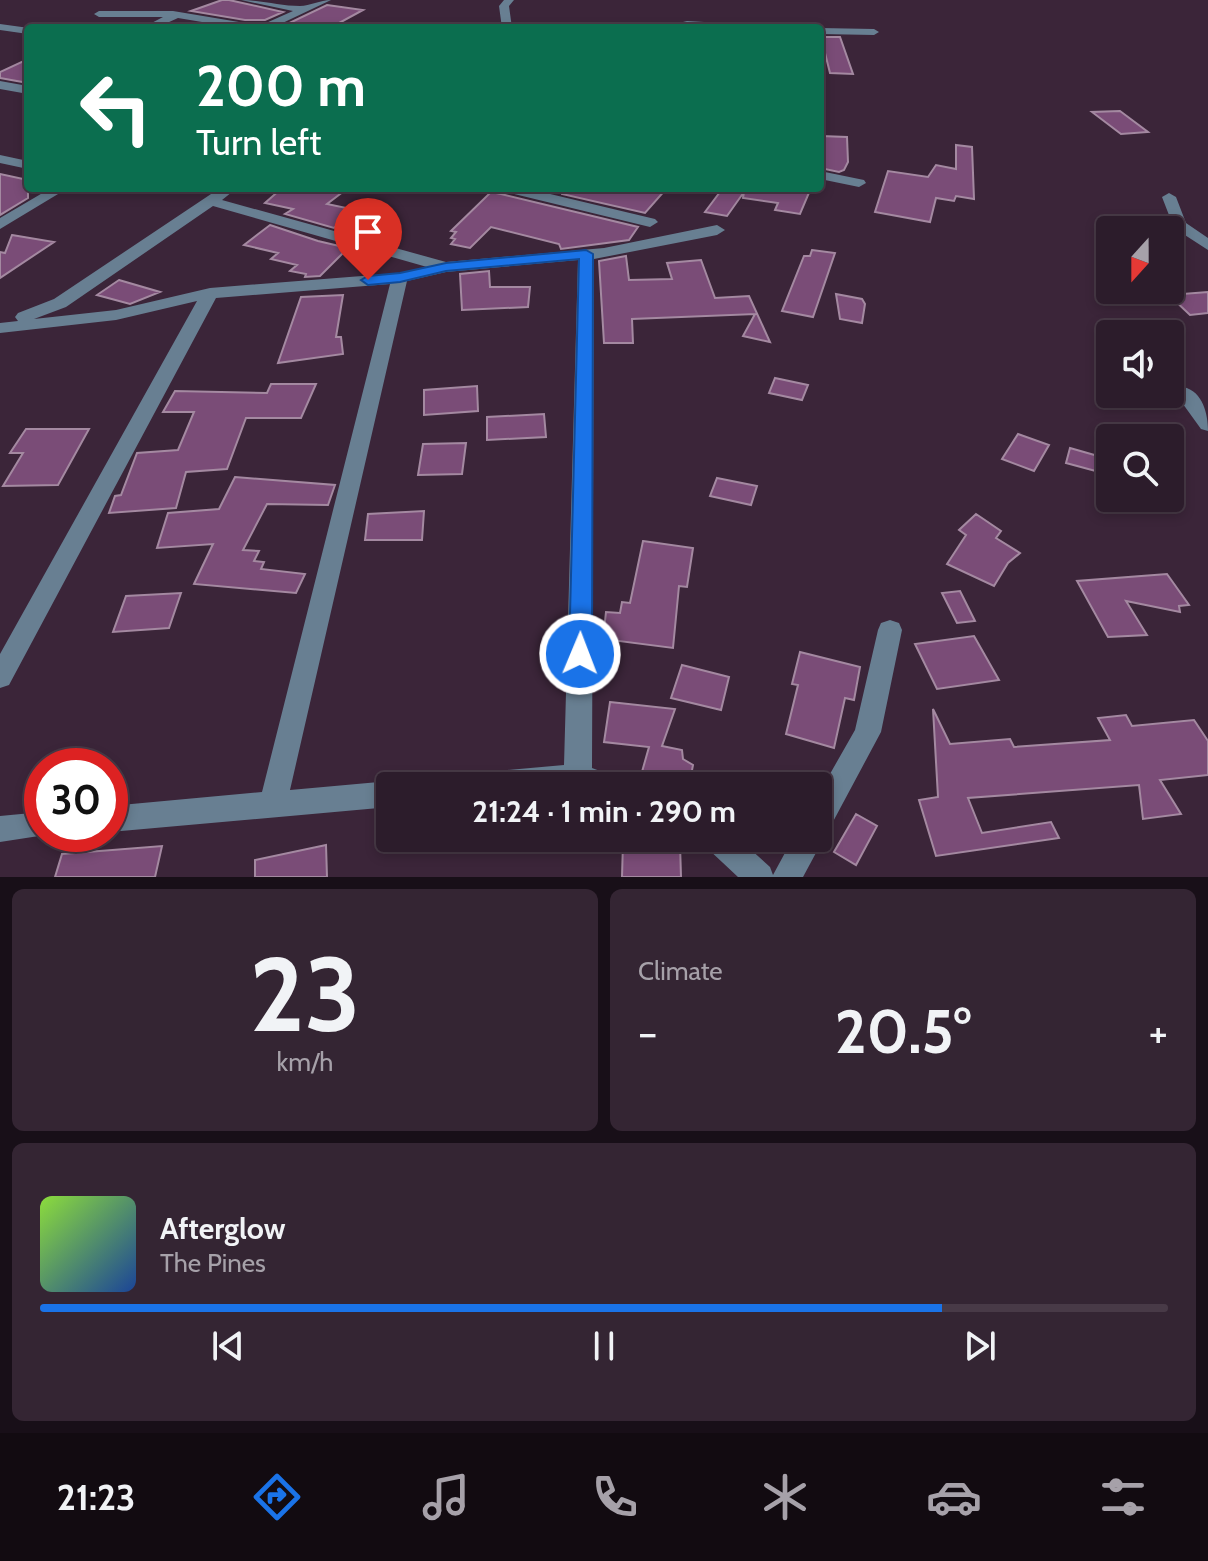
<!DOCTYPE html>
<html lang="en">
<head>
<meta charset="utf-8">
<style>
	body { margin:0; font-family:Cabin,sans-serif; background:#342533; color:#f1f3f6; height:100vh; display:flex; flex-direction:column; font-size:30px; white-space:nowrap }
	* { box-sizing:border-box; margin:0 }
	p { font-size:26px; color:#a6a1a9 }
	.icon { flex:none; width:44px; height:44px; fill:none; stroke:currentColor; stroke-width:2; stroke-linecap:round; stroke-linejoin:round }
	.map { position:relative; height:877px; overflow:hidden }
	.side { display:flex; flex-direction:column; gap:12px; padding:12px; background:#180f18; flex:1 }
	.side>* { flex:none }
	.banner { position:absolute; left:24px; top:24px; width:800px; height:168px; border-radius:8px; box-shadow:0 4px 12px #0003,0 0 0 2px #483a47; background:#0b6e4f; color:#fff; overflow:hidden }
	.needle { width:52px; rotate:201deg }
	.buttons { position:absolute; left:1096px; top:216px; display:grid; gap:16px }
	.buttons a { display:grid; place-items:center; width:88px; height:88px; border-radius:8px; background:#2c1c2b; box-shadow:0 4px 12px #0003,0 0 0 2px #483a47; font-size:40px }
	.speed { position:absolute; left:24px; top:748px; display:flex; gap:16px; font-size:40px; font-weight:700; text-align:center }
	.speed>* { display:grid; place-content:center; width:104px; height:104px; border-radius:50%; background:#2c1c2b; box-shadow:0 4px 12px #0003,0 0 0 2px #483a47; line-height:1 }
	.speed .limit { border:12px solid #d22; background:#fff; color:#111 }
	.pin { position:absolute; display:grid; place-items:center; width:68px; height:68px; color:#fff; margin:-82px -34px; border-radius:50% 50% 50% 0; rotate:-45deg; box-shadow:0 0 8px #0007 }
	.pin .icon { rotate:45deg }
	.me { position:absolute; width:88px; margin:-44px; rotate:1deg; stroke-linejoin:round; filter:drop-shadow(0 0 6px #0008) }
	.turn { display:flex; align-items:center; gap:28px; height:168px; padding:0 40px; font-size:36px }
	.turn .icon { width:104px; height:104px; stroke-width:2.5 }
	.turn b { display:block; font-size:56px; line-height:68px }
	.big { font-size:60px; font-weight:700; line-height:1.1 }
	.side .card { flex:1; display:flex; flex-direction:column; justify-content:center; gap:12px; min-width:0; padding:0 28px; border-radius:12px; background:#342533 }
	.side .dial { align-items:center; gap:0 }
	.dial b { font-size:104px; line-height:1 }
	.song { display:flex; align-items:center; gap:24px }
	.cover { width:96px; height:96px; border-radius:12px; background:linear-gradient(135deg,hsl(90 70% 55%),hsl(220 70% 35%)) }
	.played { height:8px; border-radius:4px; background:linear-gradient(90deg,#1a73e8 80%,#483a47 80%) }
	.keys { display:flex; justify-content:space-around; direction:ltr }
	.heat { display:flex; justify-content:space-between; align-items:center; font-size:44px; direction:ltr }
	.side .tiles { flex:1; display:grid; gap:12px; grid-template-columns:1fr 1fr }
	.card:last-child { grid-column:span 2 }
	.trip { position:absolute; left:376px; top:772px; width:456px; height:80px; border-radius:8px; background:#2c1c2b; box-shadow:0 4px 12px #0003,0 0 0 2px #483a47; font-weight:700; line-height:80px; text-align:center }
	.menu { display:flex; height:128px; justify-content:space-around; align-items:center; background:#120b11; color:#a6a1a9 }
	.menu .icon { width:56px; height:56px }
	.menu .on { color:#1a73e8 }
	.menu b { font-size:36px; color:#f1f3f6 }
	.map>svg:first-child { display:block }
	.building { fill:#7a4c77; stroke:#a489a1; stroke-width:2 }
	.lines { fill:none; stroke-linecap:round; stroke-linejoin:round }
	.minor { fill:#687f92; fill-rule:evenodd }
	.route { fill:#1a73e8; stroke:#114b97; stroke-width:2 }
</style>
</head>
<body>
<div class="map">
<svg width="1208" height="877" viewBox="0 0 1208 877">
	<rect width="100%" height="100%" fill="#3b2539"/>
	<path class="building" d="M222 0H229L283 12 265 20H245L191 11Z
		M327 5 363 10 330 28H279Z
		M821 37H840L853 74 830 73Z
		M28 59V83L0 78V72Z
		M1120 111 1148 132 1121 134 1092 112Z
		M821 136 847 137 848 162 844 170 839 172 820 168Z
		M956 145 972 147 974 199 956 196 954 201 936 198 930 222 875 212 888 171 928 177 936 165 956 169Z
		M0 174 28 180V198L0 215Z
		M282 188H348L327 204 356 210 334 228 285 214 293 209 265 203Z
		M562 188H667L645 213 562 194Z
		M723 188H811L800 214 775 210 778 203 743 198 744 192 727 216 705 212Z
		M491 192 501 194 638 227 629 240 561 249 559 244 491 227 470 248 451 244 455 239 451 238 456 232 451 231Z
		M270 225 318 241 348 248 320 276 305 277 306 274 290 271 297 265 271 259 278 253 244 245Z
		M12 235 54 242 0 278V252L5 253Z
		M812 250 835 253 813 317 782 311 804 256H810Z
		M626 256 629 280 672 279 667 263 701 260 715 298 749 296 770 342 743 336 755 314 632 319 633 343H604L599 261Z
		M489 271 490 287H530L528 307 462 310 460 274Z
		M119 280 160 292 130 304 97 295Z
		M1208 292V313L1190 315 1169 295Z
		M836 294 862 299 865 304 862 323 840 319Z
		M343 295 336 337H341L343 354 278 363 301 297Z
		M775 378 808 385 802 400 769 393Z
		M271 384H316L301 418H246L227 469 186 472 176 508 109 513 115 496 121 495 137 453 178 450 194 412H163L175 391 267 393Z
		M477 386 478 411 424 415V390Z
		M544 414 546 437 487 440V417Z
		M26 429H89L58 485 3 486 23 453H10Z
		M1018 434 1049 445 1034 471 1002 459Z
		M466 443 462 474 418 475 423 444Z
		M1070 448 1105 458 1103 473 1066 463Z
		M235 477 335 485 328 505 267 504 243 550 259 551 254 561 264 562 261 569 305 574 296 593 194 584 213 544 157 548 168 513 219 509Z
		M717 478 757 486 751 505 710 496Z
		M424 511 422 540H365L368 514Z
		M976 514 1001 531 996 538 1020 553 1008 563 994 586 947 564 966 535 959 530Z
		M643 541 693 548 687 587 679 586 673 648 603 639 606 612 620 613 622 602 630 603Z
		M1167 574 1189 605 1179 606 1180 612 1126 601 1147 635 1108 637 1077 581Z
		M960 591 975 621 957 623 942 593Z
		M181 593 169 628 113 632 126 596Z
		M974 636 999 680 937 689 915 644Z
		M800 652 860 667 854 700 845 698 834 748 786 734 798 685 792 684Z
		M682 665 729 677 721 710 671 698Z
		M610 702 675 709 662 746 682 750 683 759 693 765 689 786H638L649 747 604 742Z
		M933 709 950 744 1010 739 1014 747 1110 740 1098 718 1126 715 1132 726 1194 720 1208 741V775L1160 780 1181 814 1143 819 1139 785 968 798 982 833 1051 822 1059 838 936 856 919 800 938 797Z
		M856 814 877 826 856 865 834 852Z
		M623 842 680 844 681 877H622Z
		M326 845 327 877H255V860Z
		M162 846 155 877H55L62 854Z"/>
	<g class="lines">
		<path class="minor" d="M241 0C261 0 280 6 300 6 310 6 320 0 331 0L272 28H238L178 18 156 28H142L163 17H99L94 14 99 11H173L245 23H266L293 11Z
			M504 0H514L509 6 512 28H502L499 6Z
			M687 21 756 25 761 28 683 26V22Z
			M0 24 29 28 28 34 0 30Z
			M819 28H820L874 29 879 32 874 35 820 34Z
			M0 81 28 86V94L0 89Z
			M0 155 28 161V169L0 163Z
			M820 171 864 180 866 183 859 187 820 179Z
			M51 188H68L0 229V218Z
			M220 188H237L222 200 446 262 604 248 717 225 725 230 717 235 594 259 592 768 616 777 620 786H459L463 777 473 773 564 765 578 260 446 272 407 281 290 790 390 781 400 786H390V807L110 832V806L262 792 390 284 216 298 9 685 0 688V654L197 301 116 320 0 333V323L18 321 15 317 18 313 54 299ZM213 206 427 267 400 273 210 288 116 310 34 319 66 307Z
			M500 188H525L655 219 658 222 650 227 502 191Z
			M1169 193 1176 197 1186 223 1208 238V250L1174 228 1162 197Z
			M1184 387C1203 392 1208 414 1208 431L1201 429 1175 393Z
			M890 620 899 623 902 630 881 732 828 831 822 834 824 838 803 877H738L707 848 702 838H738L770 867 773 875 793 838H818V795L855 730 878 630 881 623Z
			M42 812V834H52L0 842V816Z"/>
	</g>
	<path class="route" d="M586 250 593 254 592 654 588 660 580 663 572 660 569 654 579 259 446 271 400 282 368 285 361 280 368 276 400 273 446 263Z"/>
</svg>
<div class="buttons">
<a><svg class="needle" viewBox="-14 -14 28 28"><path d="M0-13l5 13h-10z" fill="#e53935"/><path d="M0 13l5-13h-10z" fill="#a6a1a9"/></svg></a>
<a><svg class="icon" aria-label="sound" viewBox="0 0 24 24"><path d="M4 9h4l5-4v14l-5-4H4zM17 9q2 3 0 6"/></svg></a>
<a><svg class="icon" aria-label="search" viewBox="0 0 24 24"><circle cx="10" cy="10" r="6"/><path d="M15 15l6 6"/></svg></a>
</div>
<div class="speed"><div class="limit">30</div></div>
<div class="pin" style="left:368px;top:280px;background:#d93025"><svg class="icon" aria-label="arrive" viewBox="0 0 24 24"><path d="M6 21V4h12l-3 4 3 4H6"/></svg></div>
<svg class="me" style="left:580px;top:654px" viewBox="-20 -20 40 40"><circle r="17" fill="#1a73e8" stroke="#fff" stroke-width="3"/><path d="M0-11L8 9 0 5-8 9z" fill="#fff"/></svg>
<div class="trip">21:24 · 1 min · 290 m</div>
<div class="banner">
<div class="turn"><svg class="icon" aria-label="left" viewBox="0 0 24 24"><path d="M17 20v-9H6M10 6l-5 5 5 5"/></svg><div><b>200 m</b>Turn left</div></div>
</div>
</div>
<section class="side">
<div class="tiles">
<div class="card dial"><b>23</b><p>km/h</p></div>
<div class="card"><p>Climate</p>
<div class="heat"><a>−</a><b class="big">20.5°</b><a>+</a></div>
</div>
<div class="card">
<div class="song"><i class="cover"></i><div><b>Afterglow</b><p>The Pines</p></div></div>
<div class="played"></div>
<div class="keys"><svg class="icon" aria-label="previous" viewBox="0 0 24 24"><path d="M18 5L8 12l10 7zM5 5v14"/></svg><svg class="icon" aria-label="pause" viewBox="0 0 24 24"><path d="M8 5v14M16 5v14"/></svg><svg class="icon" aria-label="next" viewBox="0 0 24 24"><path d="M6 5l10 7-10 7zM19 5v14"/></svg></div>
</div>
</div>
</section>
<nav class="menu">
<b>21:23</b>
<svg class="icon on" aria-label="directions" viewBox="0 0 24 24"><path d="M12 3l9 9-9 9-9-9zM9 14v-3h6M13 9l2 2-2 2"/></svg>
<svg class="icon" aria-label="music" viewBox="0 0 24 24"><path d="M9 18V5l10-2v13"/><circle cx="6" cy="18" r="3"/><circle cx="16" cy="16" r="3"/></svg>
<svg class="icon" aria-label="phone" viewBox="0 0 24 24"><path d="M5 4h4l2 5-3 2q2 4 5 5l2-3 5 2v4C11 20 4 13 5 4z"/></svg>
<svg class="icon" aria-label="climate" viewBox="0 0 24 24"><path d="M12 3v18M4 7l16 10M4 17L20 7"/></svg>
<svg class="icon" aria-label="car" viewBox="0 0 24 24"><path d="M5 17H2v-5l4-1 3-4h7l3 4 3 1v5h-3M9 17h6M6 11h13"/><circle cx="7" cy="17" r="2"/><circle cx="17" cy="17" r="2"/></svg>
<svg class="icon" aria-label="filters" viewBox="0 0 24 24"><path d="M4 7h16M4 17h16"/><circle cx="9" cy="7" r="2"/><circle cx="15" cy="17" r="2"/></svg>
</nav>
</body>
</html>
